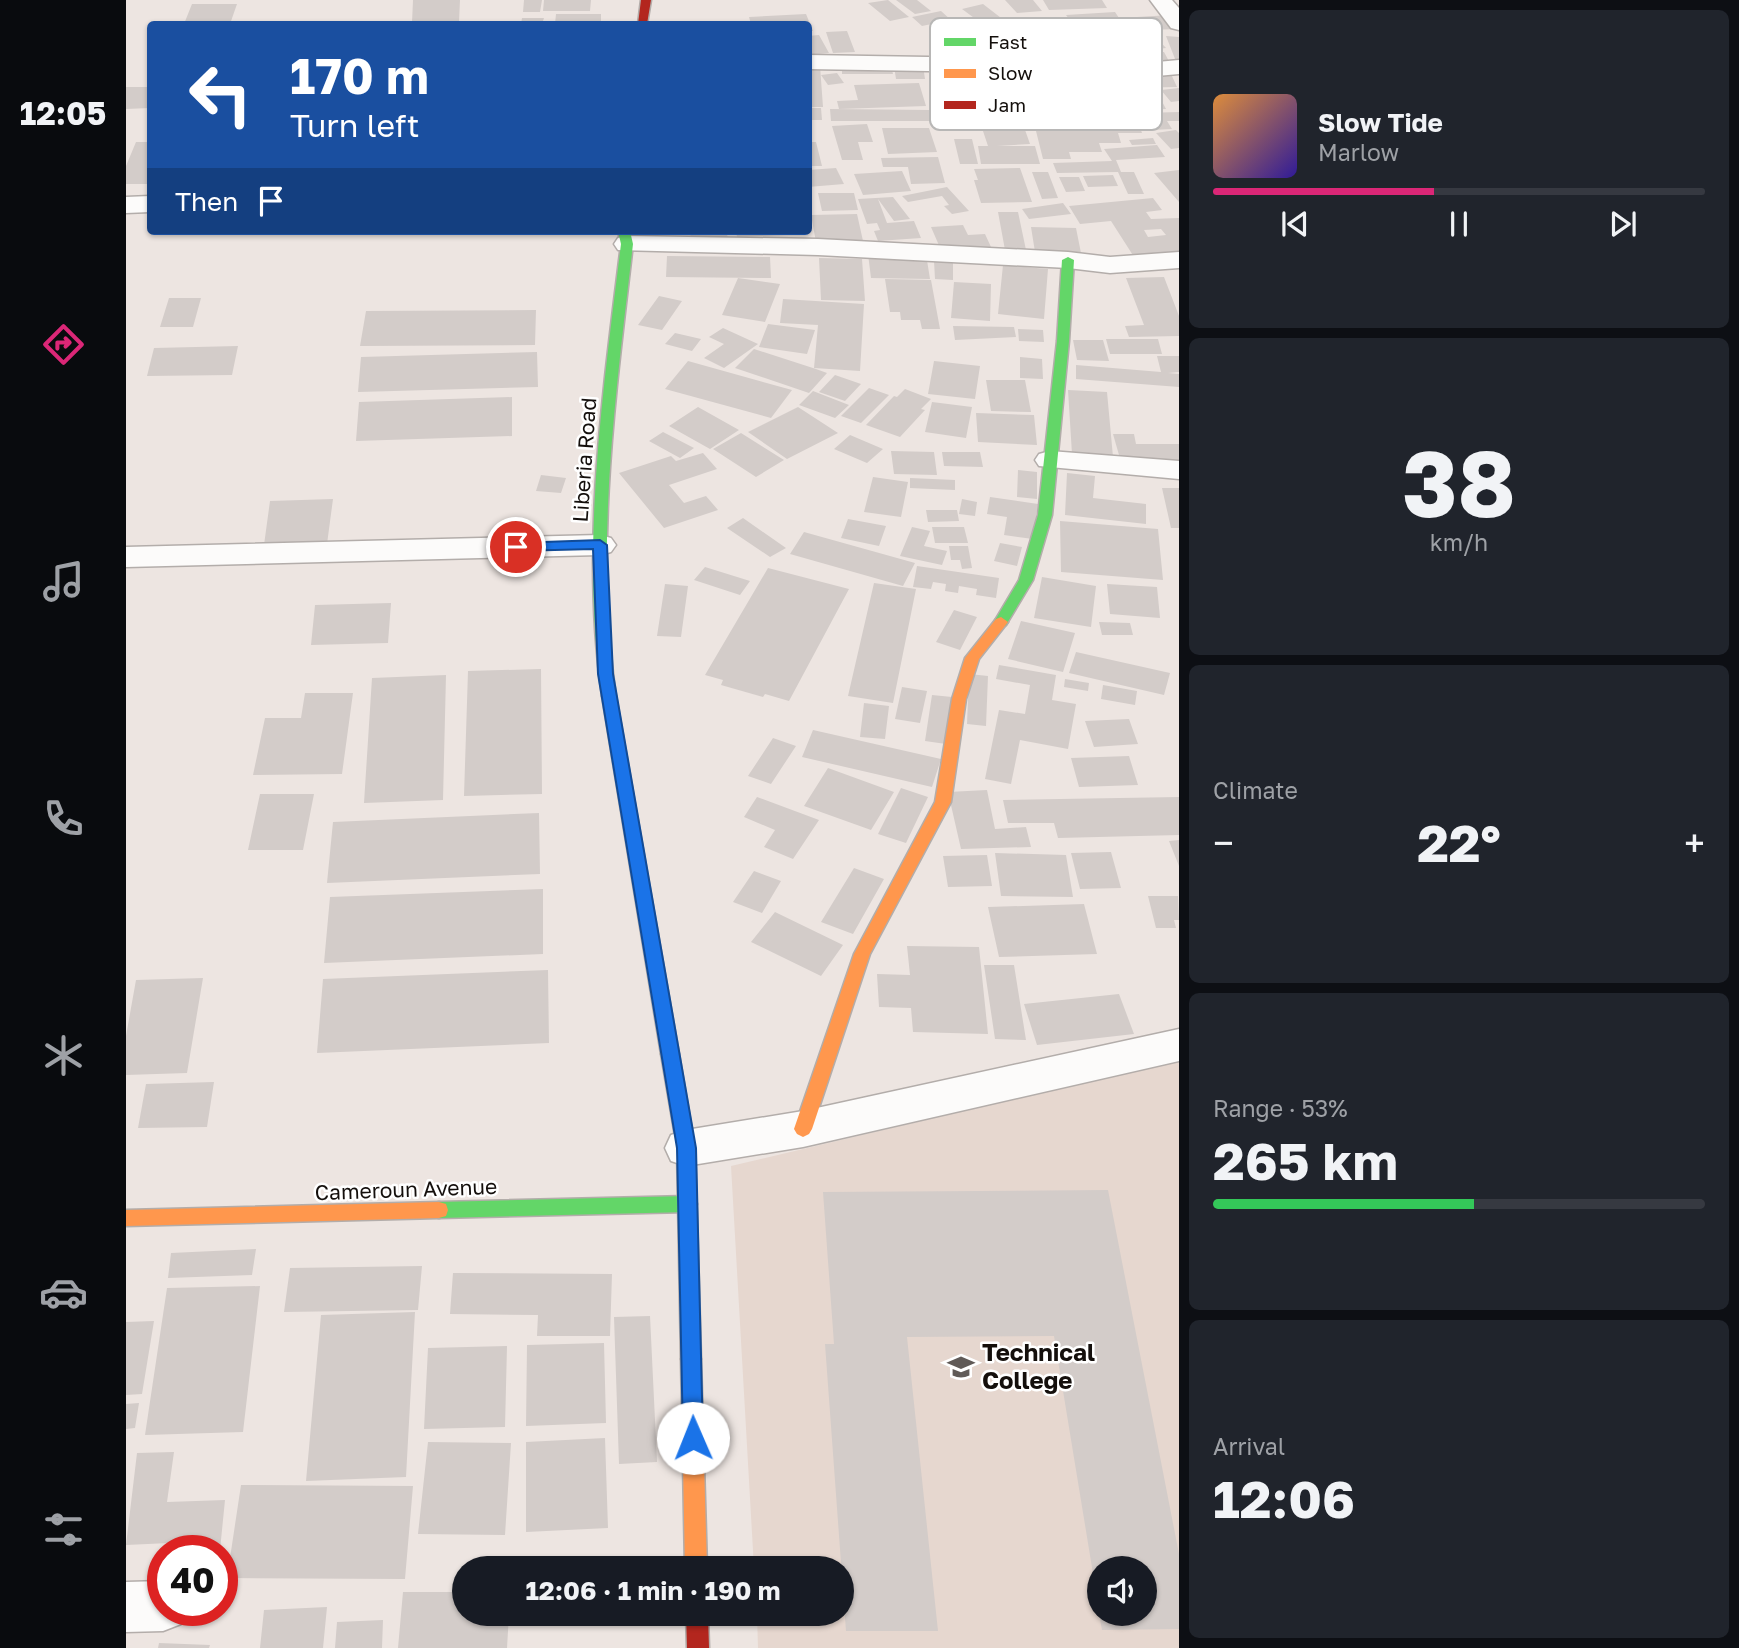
<!DOCTYPE html>
<html lang="en">
<head>
<meta charset="utf-8">
<style>
	body { margin:0; font-family:"Golos Text",sans-serif; background:#20242c; color:#f1f3f6; height:100vh; display:flex; flex-direction:column; font-size:26px; white-space:nowrap }
	* { box-sizing:border-box; margin:0 }
	p { font-size:23px; color:#9ea1a6 }
	.icon { flex:none; width:38px; height:38px; fill:none; stroke:currentColor; stroke-width:2; stroke-linecap:round; stroke-linejoin:round }
	.map { position:relative; flex:1; overflow:hidden }
	.side { display:flex; flex-direction:column; gap:10px; padding:10px; background:#0d0f14; width:560px }
	.side>* { flex:none }
	.guide { position:absolute; left:21px; top:21px; width:665px; height:214px; border-radius:7px; box-shadow:0 2px 5px #0004; background:#1a4fa0; color:#fff; overflow:hidden }
	.fabs { position:absolute; left:961px; top:1556px; display:grid; gap:14px }
	.fabs a { display:grid; place-items:center; width:70px; height:70px; border-radius:50%; background:#171b24; box-shadow:0 2px 5px #0004; font-size:35px }
	.speed { position:absolute; left:21px; top:1535px; display:flex; gap:14px; font-size:35px; font-weight:700; text-align:center }
	.speed>* { display:grid; place-content:center; width:91px; height:91px; border-radius:50%; background:#171b24; box-shadow:0 2px 5px #0004; line-height:1 }
	.speed .limit { border:10px solid #d22; background:#fff; color:#111 }
	.pin { position:absolute; display:grid; place-items:center; width:60px; height:60px; color:#fff; margin:-30px; border:4px solid #fff; border-radius:50%; box-shadow:0 2px 7px #0007 }
	.me { position:absolute; width:77px; margin:-38px; rotate:359deg; stroke-linejoin:round; filter:drop-shadow(0 0 5px #0008) }
	.turn { display:flex; align-items:center; gap:24px; height:147px; padding:0 28px; font-size:32px }
	.turn .icon { width:91px; height:91px; stroke-width:2.5 }
	.turn b { display:block; font-size:49px; line-height:60px }
	.then { display:flex; align-items:center; height:66px; padding:0 28px; background:#0003; gap:14px; font-size:26px }
	.big { font-size:52px; font-weight:700; line-height:1.1 }
	.side .widget { flex:1; display:flex; flex-direction:column; justify-content:center; gap:10px; min-width:0; padding:0 24px; border-radius:10px; background:#20242c }
	.side .dial { align-items:center; gap:0 }
	.dial b { font-size:91px; line-height:1 }
	.song { display:flex; align-items:center; gap:21px }
	.cover { width:84px; height:84px; border-radius:10px; background:linear-gradient(135deg,hsl(30 70% 55%),hsl(250 70% 35%)) }
	.played { height:7px; border-radius:4px; background:linear-gradient(90deg,#db2777 45%,#363941 45%) }
	.keys { display:flex; justify-content:space-around; direction:ltr }
	.heat { display:flex; justify-content:space-between; align-items:center; font-size:38px; direction:ltr }
	.charge { height:10px; border-radius:5px; background:linear-gradient(90deg,#34c759 53%,#363941 0) }
	.trip { position:absolute; left:326px; top:1556px; width:402px; height:70px; border-radius:35px; background:#171b24; box-shadow:0 2px 5px #0004; font-weight:700; line-height:70px; text-align:center }
	main { display:flex; flex:1; min-height:0 }
	.tabs { display:flex; flex-direction:column; width:126px; justify-content:space-around; align-items:center; background:#090b0e; color:#9ea1a6 }
	.tabs .icon { width:49px; height:49px }
	.tabs .on { color:#db2777 }
	.tabs b { font-size:32px; color:#f1f3f6 }
	.map>svg:first-child { display:block }
	.built { fill:#e6d7cf; fill-rule:evenodd }
	.building { fill:#d3ccc9; fill-rule:evenodd }
	.lines { fill:none; stroke-linecap:round; stroke-linejoin:round }
	.street-casing { stroke:#b3adaa; stroke-width:3 }
	.fast-casing { stroke:#b3adaa; stroke-width:3 }
	.slow-casing { stroke:#b3adaa; stroke-width:3 }
	.jam-casing { stroke:#b3adaa; stroke-width:3 }
	.street { fill:#fcfbfa; fill-rule:evenodd }
	.fast { fill:#63d668; fill-rule:evenodd }
	.slow { fill:#ff974d; fill-rule:evenodd }
	.jam { fill:#b3261e; fill-rule:evenodd }
	.route { fill:#1a73e8; stroke:#114b97; stroke-width:2 }
	.labels { text-anchor:middle; stroke-width:5; stroke-linejoin:round; paint-order:stroke }
	.street-label { font-size:21px; fill:#140f0c; stroke:#fff }
	.near-poi-label { font-size:24px; font-weight:bold; fill:#140f0c; stroke:#fff; text-anchor:start }
	.key { fill:#fff; stroke:#b8b7b6; stroke-width:2 }
	.key-label { font-size:19px; fill:#140f0c }
</style>
</head>
<body>
<main>
<nav class="tabs">
<b>12:05</b>
<svg class="icon on" aria-label="directions" viewBox="0 0 24 24"><path d="M12 3l9 9-9 9-9-9zM9 14v-3h6M13 9l2 2-2 2"/></svg>
<svg class="icon" aria-label="music" viewBox="0 0 24 24"><path d="M9 18V5l10-2v13"/><circle cx="6" cy="18" r="3"/><circle cx="16" cy="16" r="3"/></svg>
<svg class="icon" aria-label="phone" viewBox="0 0 24 24"><path d="M5 4h4l2 5-3 2q2 4 5 5l2-3 5 2v4C11 20 4 13 5 4z"/></svg>
<svg class="icon" aria-label="climate" viewBox="0 0 24 24"><path d="M12 3v18M4 7l16 10M4 17L20 7"/></svg>
<svg class="icon" aria-label="car" viewBox="0 0 24 24"><path d="M5 17H2v-5l4-1 3-4h7l3 4 3 1v5h-3M9 17h6M6 11h13"/><circle cx="7" cy="17" r="2"/><circle cx="17" cy="17" r="2"/></svg>
<svg class="icon" aria-label="filters" viewBox="0 0 24 24"><path d="M4 7h16M4 17h16"/><circle cx="9" cy="7" r="2"/><circle cx="15" cy="17" r="2"/></svg>
</nav>
<div class="map">
<svg width="1053" height="1648" viewBox="0 0 1053 1648">
	<rect width="100%" height="100%" fill="#ede5e1"/>
	<path class="built" d="M1053 1060V1648H632L631 1614H716V1568H628L605 1166ZM973 1568H1018V1614H973Z"/>
	<path class="building" d="M287 0H334L333 22 286 23Z
		M398 0H416L414 12H397Z
		M418 0H465L464 11H417Z
		M762 0 783 17 764 21 742 3Z
		M770 0H791L805 11 789 14Z
		M879 0H907L916 11 891 13Z
		M917 0H976L981 8 923 10Z
		M66 4H111L104 24H58Z
		M857 4 879 21 859 26 836 9Z
		M815 11 825 20 796 26 786 17Z
		M989 12 995 21 946 23 940 15Z
		M430 14H475V24H429Z
		M680 14 687 31H682V24H625L623 17Z
		M1045 15 1053 29 1020 30 1011 17Z
		M396 18H418L416 24H395Z
		M721 31 729 52 707 53 700 32Z
		M1027 34 1040 48 1024 50 1018 44 1000 46 994 39Z
		M693 35 703 53 682 55V36Z
		M1040 36 1053 37V69Z
		M1023 52H1038L1046 67 999 68 995 60 1026 59Z
		M682 66H694L697 107H682Z
		M716 66H765L767 74H716Z
		M768 66H797L799 79H770Z
		M711 73 718 83 702 85 695 75Z
		M1045 74 1051 87 1000 88 994 75Z
		M793 83 800 106 713 109 711 101 732 100 728 85Z
		M0 87H24V108L0 109Z
		M1053 88V101L1045 102 1035 90Z
		M1030 90 1040 109 1011 110 1002 91Z
		M682 108H695L696 120H682Z
		M704 109 803 110 805 121H705Z
		M1053 112V121H1041L1046 129 1026 130 1018 113Z
		M907 119H1011L1016 133H992L995 143H973L976 152H943L945 159H917Z
		M741 124 747 142H732L737 160H716L706 126Z
		M898 127 904 144 871 146H909L914 164H855L852 146H862L856 128Z
		M756 128H803L811 152 762 154Z
		M1050 130 1053 133V148L1045 149 1030 133Z
		M1027 138 1030 144 1006 145 1003 140Z
		M828 139H846L852 164H834Z
		M10 142H24V184H0V166Z
		M682 142H690L696 166H682Z
		M1031 145 1039 157 990 160 995 172H1008L1018 194H1002L992 172 931 173 927 163 986 161 978 149Z
		M812 157 819 183 785 184 782 167H757L755 158Z
		M710 168 718 184 682 187V170Z
		M894 168 906 202 855 203 848 180H852L848 169Z
		M1053 170V202L1028 173Z
		M776 171 785 191 737 195 728 174Z
		M906 172H922L932 198 916 199Z
		M987 175 992 186 962 187 957 176Z
		M933 177H953L959 191 940 192Z
		M821 187 843 211 826 214 818 206 823 205 816 196 782 202 776 196Z
		M692 193H728L732 210 696 211Z
		M767 197 784 219 768 221 752 199 761 223 788 221 795 238 752 241 748 231 754 230 751 223 741 224 732 199Z
		M1027 198 1036 210 1020 212 1025 219 1053 218V256L1010 260 985 221 954 224 943 206ZM1035 229 1040 235 1022 237 1018 230Z
		M937 203 945 214 903 219 896 209Z
		M872 212H892L900 250H879Z
		M731 214 737 241 690 242 685 215Z
		M837 225 842 235 859 234 865 247 815 250 805 227Z
		M905 227 950 228 955 253 909 252Z
		M564 231H600L602 238 565 239Z
		M610 231H659L660 235 611 237Z
		M742 254H800L804 279 745 278Z
		M541 256 644 257 645 278 540 277Z
		M693 258 736 259 739 301 695 300Z
		M808 261 827 262V280L809 279Z
		M877 265 922 269 918 319 872 314Z
		M1038 277 1053 316V336L1003 337 999 326 1018 325 1000 278Z
		M612 278 654 284 639 322 596 315Z
		M759 279 805 280 814 329H796L794 320H775L774 312H764Z
		M828 282 865 284 864 321 825 318Z
		M533 296 556 301 536 330 512 325Z
		M43 298H75L67 327H34Z
		M657 299 738 304 734 371 688 368 692 325 654 323Z
		M410 310 409 345 234 346 240 311Z
		M642 324 689 330 681 354 633 347Z
		M827 326 888 327 890 337 829 340Z
		M597 328 632 344 598 368 578 358 598 344 583 337Z
		M892 329 917 330 918 342 893 341Z
		M549 333 575 339 566 351 539 344Z
		M980 339H1032L1036 354H984Z
		M947 340H977L983 361 951 360Z
		M112 346 106 375 21 376 28 348Z
		M628 349 690 369 701 373 683 393 609 368Z
		M411 352 412 387 232 392 235 357Z
		M1031 356H1053V372L1042 373 1053 374V387L950 379V365L1035 372Z
		M894 357 916 359 917 379 894 378Z
		M562 361 666 390 645 418 539 389Z
		M808 361 854 366 849 399 802 394Z
		M709 375 735 384 719 401 693 392Z
		M860 380H899L905 412 865 411Z
		M743 388 763 395 735 423 715 416Z
		M779 389 805 399 795 409 799 410 774 437 740 425 768 396 771 397Z
		M942 390 981 392 987 457 946 454Z
		M687 391 723 405 709 418 673 405Z
		M386 397V436L230 441 233 402Z
		M806 402 846 407 840 438 799 432Z
		M572 407 613 430 584 449 543 426Z
		M672 407 712 433 661 459 622 432Z
		M850 413 908 415 911 445 852 442Z
		M537 432 568 448 554 458 523 441Z
		M615 433 658 460 630 477 587 449Z
		M987 434H1008L1010 444H1053V463L995 462Z
		M724 435 757 449 741 463 708 449Z
		M765 451 808 452 811 475 768 474Z
		M816 452H854L857 467 818 466Z
		M577 453 591 469 543 485 558 503 580 496 592 510 538 528 493 473 545 456 550 461Z
		M892 470 911 472V499L891 497Z
		M941 473 969 476 967 498 1020 504V524L939 515Z
		M415 475 440 478 435 493 410 491Z
		M747 477 782 482 775 517 738 512Z
		M784 478 829 480V490L784 488Z
		M1036 488H1053V528H1045Z
		M864 497 912 504 907 539 878 535 881 517 861 514Z
		M207 499 201 544 138 545 144 501Z
		M836 499 851 502 849 516 833 514Z
		M800 510H831L833 521 802 522Z
		M617 518 660 548 644 557 601 528Z
		M722 519 760 526 753 546 715 538Z
		M934 521 1032 529 1037 580 935 572Z
		M786 527 804 531 798 546 821 551 816 565 774 556Z
		M806 527H838L842 543H809Z
		M678 532 789 563 777 586 664 554Z
		M874 543 896 547 891 566 868 561Z
		M823 546H842L846 568 836 569 834 560H825Z
		M791 566 873 578 870 598 850 595 851 589 833 586 832 593 819 591 820 584 807 582 805 589 787 587Z
		M579 567 624 581 614 595 568 580Z
		M642 568 723 589 663 701 639 694 637 697 595 685 597 680 579 675Z
		M916 577 970 586 965 627 908 618Z
		M748 583 790 589 767 703 722 696Z
		M539 584 562 586 555 637 531 636Z
		M981 584 1031 587 1034 618 984 614Z
		M265 603 262 643 185 645 189 605Z
		M828 610 851 617 834 650 810 642Z
		M895 621 949 633 937 672 882 659Z
		M973 622 1004 623 1007 635H976Z
		M950 652 1044 673 1038 695 943 673Z
		M873 665 930 675 926 700 950 704 942 749 894 740 885 784 859 779 873 710 899 714 904 685 870 679Z
		M415 669 416 794 338 796 342 671Z
		M843 674 862 676 860 726 841 724Z
		M320 675 317 800 238 803 246 678Z
		M939 679 963 683 962 691 938 687Z
		M977 685 1011 691 1009 705 975 699Z
		M776 687 801 691 794 723 769 719Z
		M179 693H227L216 774 127 775 139 718H175Z
		M806 695 826 697 820 744 799 741Z
		M738 703 763 706 759 739 734 737Z
		M1003 719 1012 744 968 747 959 721Z
		M687 730 815 759 806 787 676 757Z
		M647 738 670 746 645 784 622 776Z
		M1003 756 1012 785 953 787 945 758Z
		M702 768 768 792 745 830 678 806Z
		M775 788 802 797 780 843 752 834Z
		M861 790 869 829 900 827 905 847 835 849 822 792Z
		M134 794H188L177 850H122Z
		M631 797 693 820 667 859 638 847 649 830 618 817Z
		M1053 797V835L932 838 928 823H882L877 800Z
		M413 813 414 874 201 883 207 822Z
		M1053 840V866L1043 841Z
		M985 852 995 888 954 889 945 853Z
		M869 853 940 855 947 897 875 896Z
		M861 855 866 886 822 887 817 856Z
		M728 868 758 879 727 934 695 922Z
		M628 871 655 881 636 913 607 902Z
		M417 889V954L198 963 204 897Z
		M1022 896H1052L1053 920H1048L1050 928H1030Z
		M958 904 971 954 873 957 862 907Z
		M649 912 717 945 695 976 625 942Z
		M781 946 853 947 862 1034 787 1032 785 1008 753 1007 751 974 784 975Z
		M858 965H888L900 1040 869 1039Z
		M422 970 423 1043 191 1053 197 979Z
		M77 978 61 1073 0 1075V1036L10 980Z
		M993 994 1008 1034 911 1045 898 1004Z
		M88 1082 81 1127 12 1128 20 1084Z
		M982 1190 1053 1554V1629L976 1630 973 1614H1018V1568H973L972 1604 928 1336 781 1337 812 1631H720L699 1344H708L697 1192Z
		M130 1249 126 1275 42 1278 45 1253Z
		M296 1266 292 1310 158 1312 164 1268Z
		M327 1273 486 1274 484 1336H411L412 1315 324 1314Z
		M134 1286 117 1432 19 1435 41 1288Z
		M289 1312 280 1477 180 1481 195 1315Z
		M524 1316 531 1462 493 1464 488 1317Z
		M28 1321 16 1394 0 1395V1322Z
		M478 1343 480 1423 400 1426 401 1345Z
		M381 1346 379 1427 298 1429 302 1348Z
		M13 1403 9 1428 0 1429V1404Z
		M479 1438 482 1528 400 1532V1442Z
		M302 1442 385 1443 379 1535 292 1534Z
		M48 1452 41 1502 99 1500 94 1550H64L65 1542 0 1545 11 1453Z
		M115 1485 287 1486 279 1579 101 1578Z
		M277 1592H338V1614H383L381 1648H272Z
		M201 1607 197 1648H134L138 1610Z
		M257 1620 256 1648H209L211 1622Z
		M33 1643 84 1645 83 1648H32Z"/>
	<g class="lines">
		<g class="street-casing">
			<path id="street" d="M1024 0H1046L1053 8V30L1045 28Z
				M682 55 925 59 998 65 1053 60V74L998 79 925 73 682 69Z
				M24 196V212L0 213V197Z
				M501 236 692 239 942 252 984 257 1053 252V268L984 273 942 268 692 255 492 250 488 244 492 238Z
				M924 451 1053 461V479L913 466 909 460 913 454Z
				M474 535 485 538 490 545 485 552 474 555 0 567V547Z
				M1053 1029V1061L677 1147 560 1166 545 1161 539 1148 545 1135 560 1130 677 1111Z
				M37 1581V1610H61L55 1624 37 1631 0 1632V1582Z"/>
		</g>
		<g class="fast-casing">
			<path id="fast" d="M492 231H504L507 244C490 392 468 547 490 696L483 701 476 696C454 547 477 392 495 244Z
				M942 257 948 260 943 341 926 515 907 580 880 625 875 627 868 622 893 580 912 515 931 341 936 260Z
				M562 1196 569 1198 571 1204 569 1210 562 1212 313 1218 306 1216 304 1210 306 1204 313 1202Z"/>
		</g>
		<g class="slow-casing">
			<path id="slow" d="M875 617 882 622 853 659 840 699 825 802 744 954 686 1129 683 1134 677 1137 671 1134 668 1129 728 954 809 802 826 699 839 658 870 619Z
				M483 691 490 696 553 1054 550 1059 544 1061 538 1059 535 1054 476 696Z
				M313 1202 320 1204 322 1210 320 1216 313 1218 0 1226V1210Z
				M565 1350 572 1353 575 1359 581 1568H559L555 1359 558 1353Z"/>
		</g>
		<g class="jam-casing">
			<path id="jam" d="M515 0H525L521 24H512Z
				M544 1047 550 1049 553 1054 569 1148 575 1359 572 1365 565 1368 558 1365 555 1359 551 1148 535 1054 538 1049Z
				M560 1614H582L583 1648H561Z"/>
		</g>
		<use href="#street" class="street"/>
		<use href="#fast" class="fast"/>
		<use href="#slow" class="slow"/>
		<use href="#jam" class="jam"/>
	</g>
	<path class="route" d="M474 540 481 545 487 674 570 1148 577 1438 574 1445 567 1448 560 1445 557 1438 551 1148 472 674 467 549 390 551 383 547 390 543Z"/>
	<defs>
		<g id="university-bare" transform="scale(2.1)"><path d="M0-5L7-2L0 1L-7-2ZM-4 1L0 2.5L4 1V4Q0 6-4 4Z" fill="#605a57" stroke="#fff" stroke-width="2.5" paint-order="stroke"/></g>
	</defs>
	<g fill-rule="evenodd">
		<use href="#university-bare" x="835" y="1367"/>
	</g>
	<g class="labels">
		<g class="street-label">
			<text transform="translate(459 460) rotate(-86)" y="7">Liberia Road</text>
			<text transform="translate(280 1190) rotate(-2)" y="7">Cameroun Avenue</text>
		</g>
		<g class="near-poi-label">
			<text x="856" y="1361">Technical<tspan x="856" dy="28">College</tspan></text>
		</g>
	</g>
	<rect x="804" y="18" width="232" height="112" rx="10" class="key"/>
	<rect x="818" y="38" width="32" height="8" fill="#63d668"/>
	<rect x="818" y="69" width="32" height="9" fill="#ff974d"/>
	<rect x="818" y="101" width="32" height="8" fill="#b3261e"/>
	<g class="key-label">
		<text x="862" y="49">Fast</text>
		<text x="862" y="80">Slow</text>
		<text x="862" y="112">Jam</text>
	</g>
</svg>
<div class="fabs">
<a><svg class="icon" aria-label="sound" viewBox="0 0 24 24"><path d="M4 9h4l5-4v14l-5-4H4zM17 9q2 3 0 6"/></svg></a>
</div>
<div class="speed"><div class="limit">40</div></div>
<div class="pin" style="left:390px;top:547px;background:#d93025"><svg class="icon" aria-label="arrive" viewBox="0 0 24 24"><path d="M6 21V4h12l-3 4 3 4H6"/></svg></div>
<svg class="me" style="left:567px;top:1438px" viewBox="-20 -20 40 40"><circle r="19" fill="#fff"/><path d="M0-13L10 11 0 6-10 11z" fill="#1a73e8"/></svg>
<div class="trip">12:06 · 1 min · 190 m</div>
<div class="guide">
<div class="turn"><svg class="icon" aria-label="left" viewBox="0 0 24 24"><path d="M17 20v-9H6M10 6l-5 5 5 5"/></svg><div><b>170 m</b>Turn left</div></div>
<div class="then">Then<svg class="icon" aria-label="arrive" viewBox="0 0 24 24"><path d="M6 21V4h12l-3 4 3 4H6"/></svg></div>
</div>
</div>
<section class="side">
<div class="widget">
<div class="song"><i class="cover"></i><div><b>Slow Tide</b><p>Marlow</p></div></div>
<div class="played"></div>
<div class="keys"><svg class="icon" aria-label="previous" viewBox="0 0 24 24"><path d="M18 5L8 12l10 7zM5 5v14"/></svg><svg class="icon" aria-label="pause" viewBox="0 0 24 24"><path d="M8 5v14M16 5v14"/></svg><svg class="icon" aria-label="next" viewBox="0 0 24 24"><path d="M6 5l10 7-10 7zM19 5v14"/></svg></div>
</div>
<div class="widget dial"><b>38</b><p>km/h</p></div>
<div class="widget"><p>Climate</p>
<div class="heat"><a>−</a><b class="big">22°</b><a>+</a></div>
</div>
<div class="widget"><p>Range · 53%</p><b class="big">265 km</b><div class="charge"></div></div>
<div class="widget"><p>Arrival</p><b class="big">12:06</b></div>
</section>
</main>
</body>
</html>
